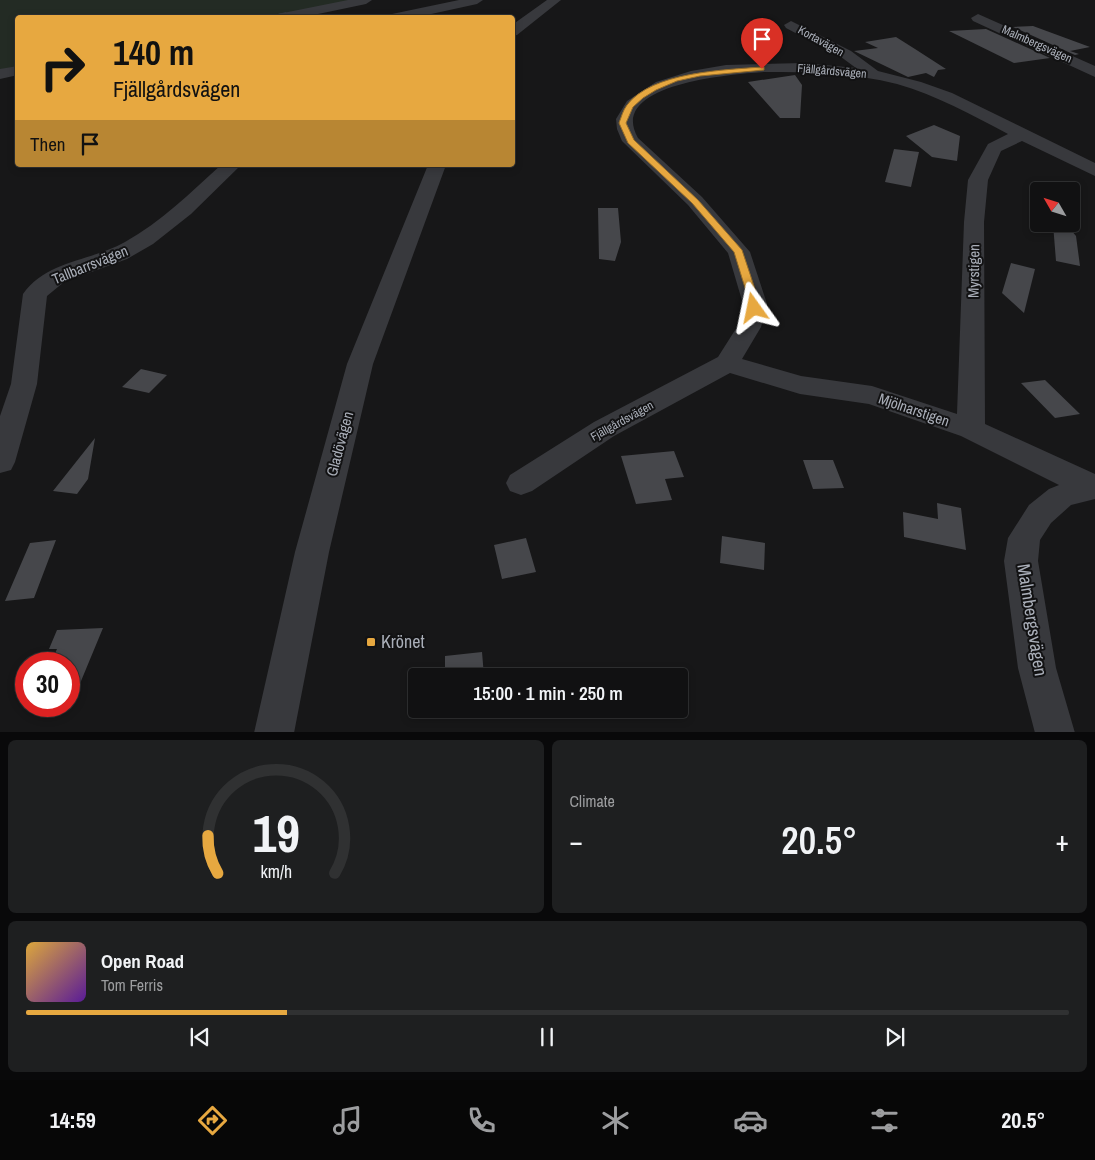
<!DOCTYPE html>
<html lang="en">
<head>
<meta charset="utf-8">
<style>
	body { margin:0; font-family:"Archivo Narrow",sans-serif; background:#1e1f20; color:#f1f3f6; height:100vh; display:flex; flex-direction:column; font-size:19px; white-space:nowrap }
	* { box-sizing:border-box; margin:0 }
	p { font-size:16px; color:#9c9d9f }
	.icon { flex:none; width:28px; height:28px; fill:none; stroke:currentColor; stroke-width:2; stroke-linecap:round; stroke-linejoin:round }
	.map { position:relative; height:732px; overflow:hidden }
	.panel { display:flex; flex-direction:column; gap:8px; padding:8px; background:#09090a; flex:1 }
	.panel>* { flex:none }
	.banner { position:absolute; left:15px; top:15px; width:500px; height:152px; border-radius:5px; box-shadow:0 2px 8px #0003,0 0 0 1px #303132; background:#e7a840; color:#111; overflow:hidden }
	.needle { width:32px; rotate:309deg }
	.controls { position:absolute; left:1030px; top:182px; display:grid; gap:10px }
	.controls a { display:grid; place-items:center; width:50px; height:50px; border-radius:5px; background:#111112; box-shadow:0 2px 8px #0003,0 0 0 1px #303132; font-size:25px }
	.speed { position:absolute; left:15px; top:652px; display:flex; gap:10px; font-size:25px; font-weight:700; text-align:center }
	.speed>* { display:grid; place-content:center; width:65px; height:65px; border-radius:50%; background:#111112; box-shadow:0 2px 8px #0003,0 0 0 1px #303132; line-height:1 }
	.speed .limit { border:8px solid #d22; background:#fff; color:#111 }
	.pin { position:absolute; display:grid; place-items:center; width:42px; height:42px; color:#fff; margin:-51px -21px; border-radius:50% 50% 50% 0; rotate:-45deg; box-shadow:0 0 5px #0007 }
	.pin .icon { rotate:45deg }
	.me { position:absolute; width:55px; margin:-28px; rotate:348deg; stroke-linejoin:round; filter:drop-shadow(0 0 4px #0008) }
	.turn { display:flex; align-items:center; gap:18px; height:105px; padding:0 15px; font-size:22px }
	.turn .icon { width:65px; height:65px; stroke-width:2.5 }
	.turn b { display:block; font-size:35px; line-height:42px }
	.then { display:flex; align-items:center; height:48px; padding:0 15px; background:#0003; gap:10px; font-size:19px }
	.big { font-size:38px; font-weight:600; line-height:1.1 }
	.panel .tile { flex:1; display:flex; flex-direction:column; justify-content:center; gap:8px; min-width:0; padding:0 18px; border-radius:8px; background:#1e1f20 }
	.panel .dial { align-items:center; gap:0 }
	.dial svg { height:130px; overflow:visible; fill:none; stroke:#303132; stroke-width:7; stroke-linecap:round; text-anchor:middle }
	.dial text { fill:#f1f3f6; stroke:none }
	.song { display:flex; align-items:center; gap:15px }
	.cover { width:60px; height:60px; border-radius:8px; background:linear-gradient(135deg,hsl(40 70% 55%),hsl(270 70% 35%)) }
	.played { height:5px; border-radius:2px; background:linear-gradient(90deg,#e7a840 25%,#303132 25%) }
	.keys { display:flex; justify-content:space-around; direction:ltr }
	.heat { display:flex; justify-content:space-between; align-items:center; font-size:28px; direction:ltr }
	.panel .tiles { flex:1; display:grid; gap:8px; grid-template-columns:1fr 1fr }
	.tile:last-child { grid-column:span 2 }
	.trip { position:absolute; left:408px; top:668px; width:280px; height:50px; border-radius:5px; background:#111112; box-shadow:0 2px 8px #0003,0 0 0 1px #303132; font-weight:600; line-height:50px; text-align:center }
	.tab-bar { display:flex; height:80px; justify-content:space-around; align-items:center; background:#070707; color:#9c9d9f }
	.tab-bar .icon { width:35px; height:35px }
	.tab-bar .current { color:#e7a840 }
	.tab-bar b { font-size:22px; color:#f1f3f6 }
	.map>svg:first-child { display:block }
	.green { fill:#232b24 }
	.lines { fill:none; stroke-linecap:round; stroke-linejoin:round }
	.stream { fill:#303a41; fill-rule:evenodd }
	.building { fill:#46474b }
	.street { fill:#38393d; fill-rule:evenodd }
	.route { fill:#e7a840; stroke:#966d2a }
	.poi-dot { fill:#e7a840; stroke:#121213; stroke-width:2 }
	.labels { text-anchor:middle; stroke-width:4; stroke-linejoin:round; paint-order:stroke }
	.far-street-label { font-size:12px; fill:#a9aeb8; stroke:#121213 }
	.street-label { font-size:15px; fill:#a9aeb8; stroke:#121213 }
	.near-street-label { font-size:18px; fill:#a9aeb8; stroke:#121213 }
	.near-poi-label { font-size:18px; fill:#a9aeb8; stroke:#121213; text-anchor:start }
</style>
</head>
<body>
<div class="map">
<svg width="1095" height="733" viewBox="0 0 1095 733">
	<rect width="100%" height="100%" fill="#171718"/>
	<path class="green" d="M0 0H356L270 17 18 18 17 69 0 72Z"/>
	<g class="lines">
		<path class="stream" d="M286 12 287 14 269 18H261Z"/>
	</g>
	<path class="building" d="M1033 26 1090 47 1070 51 1079 54 1075 55 1013 27Z
		M986 29 1050 58 1014 63 949 31Z
		M896 37 915 49 946 69 938 70 934 77 926 73 908 77 854 51 878 48 865 42Z
		M795 75 802 85 800 118H780L748 82Z
		M934 125 960 136 957 161 932 157 906 136Z
		M894 149 919 152 911 187 885 182Z
		M598 208H618L621 242 615 261 599 259Z
		M1053 224H1066L1076 236 1080 266 1056 261Z
		M1011 263 1035 269 1024 313 1002 293Z
		M141 369 167 375 149 393 122 387Z
		M1045 380 1080 414 1055 418 1021 383Z
		M95 438 88 479 77 494 53 491Z
		M674 451 684 477 665 479 672 500 636 504 621 456Z
		M803 460H833L844 488 813 489Z
		M937 503 961 508 966 550 904 537 903 512 938 519Z
		M722 536 765 543 764 570 720 563Z
		M526 538 536 572 502 579 494 545Z
		M56 540 34 598 5 601 30 543Z
		M103 628 69 710V664H50L57 649H49L57 630Z
		M482 652 484 676H445V656Z"/>
	<g class="lines">
		<path class="street" d="M348 0H372L366 4 299 18H272L278 14Z
			M459 0H483L477 4 413 18H386L392 14Z
			M547 0H561L517 35 512 36V25Z
			M978 14 1095 66V77L973 21 971 18Z
			M791 21 851 51 878 71 921 82 952 93 1095 163V176L1022 141 1001 151 988 180 984 222 985 424 1095 474V499L1071 505 1051 523 1040 540 1038 561 1056 668 1075 733H1035L1018 668 1004 561 1008 538 1029 505 1049 489 1059 485 961 436 869 404 800 394 730 373 614 436 532 491 521 495 510 491 506 483 510 475 594 422 718 357 737 327 743 304 728 253 688 205 622 141 617 129 616 119 627 101 656 82 691 71 726 65 803 63 856 68 841 57 786 28 784 25ZM764 72C808 72 854 73 897 84 936 95 972 115 1008 134L988 144 968 180 964 222 957 414 872 386 801 376 742 359 761 327 767 304 750 252 702 197 638 138C606 83 735 74 764 72Z
			M18 66V75L0 79V69Z
			M221 165H241L191 214 153 244 127 259 64 282 47 296 37 384 15 462 11 470 0 473V416L11 384 23 294C47 260 92 261 125 242 161 222 190 193 221 165Z
			M428 165H446L373 364 329 552 294 733H254L295 552 347 364Z"/>
	</g>
	<path class="route" d="M762 67H764V70L700 76 677 81 656 90 643 98 633 107 626 123 634 140 698 200 742 250 760 304 758 310 754 311 749 308 750 304 734 252 692 203 628 143 619 123C621 118 623 110 627 105 652 72 723 70 762 67Z"/>
	<rect class="poi-dot" x="366" y="637" width="10" height="10" rx="2.5"/>
	<g class="labels">
		<g class="far-street-label">
			<text transform="translate(821 41) rotate(29)" y="4">Kortavägen</text>
			<text transform="translate(1037 44) rotate(24)" y="4">Malmbergsvägen</text>
			<text transform="translate(832 71) rotate(5)" y="4">Fjällgårdsvägen</text>
			<text transform="translate(622 421) rotate(-29)" y="4">Fjällgårdsvägen</text>
		</g>
		<g class="street-label">
			<text transform="translate(90 265) rotate(-22)" y="5">Tallbarrsvägen</text>
			<text transform="translate(974 271) rotate(-89)" y="5">Myrstigen</text>
			<text transform="translate(914 410) rotate(19)" y="5">Mjölnarstigen</text>
			<text transform="translate(340 444) rotate(-75)" y="5">Gladövägen</text>
		</g>
		<g class="near-street-label">
			<text transform="translate(1032 620) rotate(81)" y="6">Malmbergsvägen</text>
		</g>
		<g class="near-poi-label">
			<text x="381" y="648">Krönet</text>
		</g>
	</g>
</svg>
<div class="controls">
<a><svg class="needle" viewBox="-14 -14 28 28"><path d="M0-13l5 13h-10z" fill="#e53935"/><path d="M0 13l5-13h-10z" fill="#9c9d9f"/></svg></a>
</div>
<div class="speed"><div class="limit">30</div></div>
<div class="pin" style="left:762px;top:69px;background:#d93025"><svg class="icon" aria-label="arrive" viewBox="0 0 24 24"><path d="M6 21V4h12l-3 4 3 4H6"/></svg></div>
<svg class="me" style="left:754px;top:308px" viewBox="-20 -20 40 40"><path d="M0-17L14 15 0 8-14 15z" fill="#e7a840" stroke="#fff" stroke-width="4"/></svg>
<div class="trip">15:00 · 1 min · 250 m</div>
<div class="banner">
<div class="turn"><svg class="icon" aria-label="right" viewBox="0 0 24 24"><path d="M7 20v-9h11M14 6l5 5-5 5"/></svg><div><b>140 m</b>Fjällgårdsvägen</div></div>
<div class="then">Then<svg class="icon" aria-label="arrive" viewBox="0 0 24 24"><path d="M6 21V4h12l-3 4 3 4H6"/></svg></div>
</div>
</div>
<section class="panel">
<div class="tiles">
<div class="tile dial"><svg viewBox="0 0 100 80">
<path d="M14 69A42 42 0 1 1 86 69"/>
<path d="M14 69A42 42 0 0 1 8 46" stroke="#e7a840"/>
<text x="50" y="56" font-size="32" font-weight="700">19</text>
<text x="50" y="72" font-size="11">km/h</text>
</svg></div>
<div class="tile"><p>Climate</p>
<div class="heat"><a>−</a><b class="big">20.5°</b><a>+</a></div>
</div>
<div class="tile">
<div class="song"><i class="cover"></i><div><b>Open Road</b><p>Tom Ferris</p></div></div>
<div class="played"></div>
<div class="keys"><svg class="icon" aria-label="previous" viewBox="0 0 24 24"><path d="M18 5L8 12l10 7zM5 5v14"/></svg><svg class="icon" aria-label="pause" viewBox="0 0 24 24"><path d="M8 5v14M16 5v14"/></svg><svg class="icon" aria-label="next" viewBox="0 0 24 24"><path d="M6 5l10 7-10 7zM19 5v14"/></svg></div>
</div>
</div>
</section>
<nav class="tab-bar">
<b>14:59</b>
<svg class="icon current" aria-label="directions" viewBox="0 0 24 24"><path d="M12 3l9 9-9 9-9-9zM9 14v-3h6M13 9l2 2-2 2"/></svg>
<svg class="icon" aria-label="music" viewBox="0 0 24 24"><path d="M9 18V5l10-2v13"/><circle cx="6" cy="18" r="3"/><circle cx="16" cy="16" r="3"/></svg>
<svg class="icon" aria-label="phone" viewBox="0 0 24 24"><path d="M5 4h4l2 5-3 2q2 4 5 5l2-3 5 2v4C11 20 4 13 5 4z"/></svg>
<svg class="icon" aria-label="climate" viewBox="0 0 24 24"><path d="M12 3v18M4 7l16 10M4 17L20 7"/></svg>
<svg class="icon" aria-label="car" viewBox="0 0 24 24"><path d="M5 17H2v-5l4-1 3-4h7l3 4 3 1v5h-3M9 17h6M6 11h13"/><circle cx="7" cy="17" r="2"/><circle cx="17" cy="17" r="2"/></svg>
<svg class="icon" aria-label="filters" viewBox="0 0 24 24"><path d="M4 7h16M4 17h16"/><circle cx="9" cy="7" r="2"/><circle cx="15" cy="17" r="2"/></svg>
<b>20.5°</b>
</nav>
</body>
</html>
